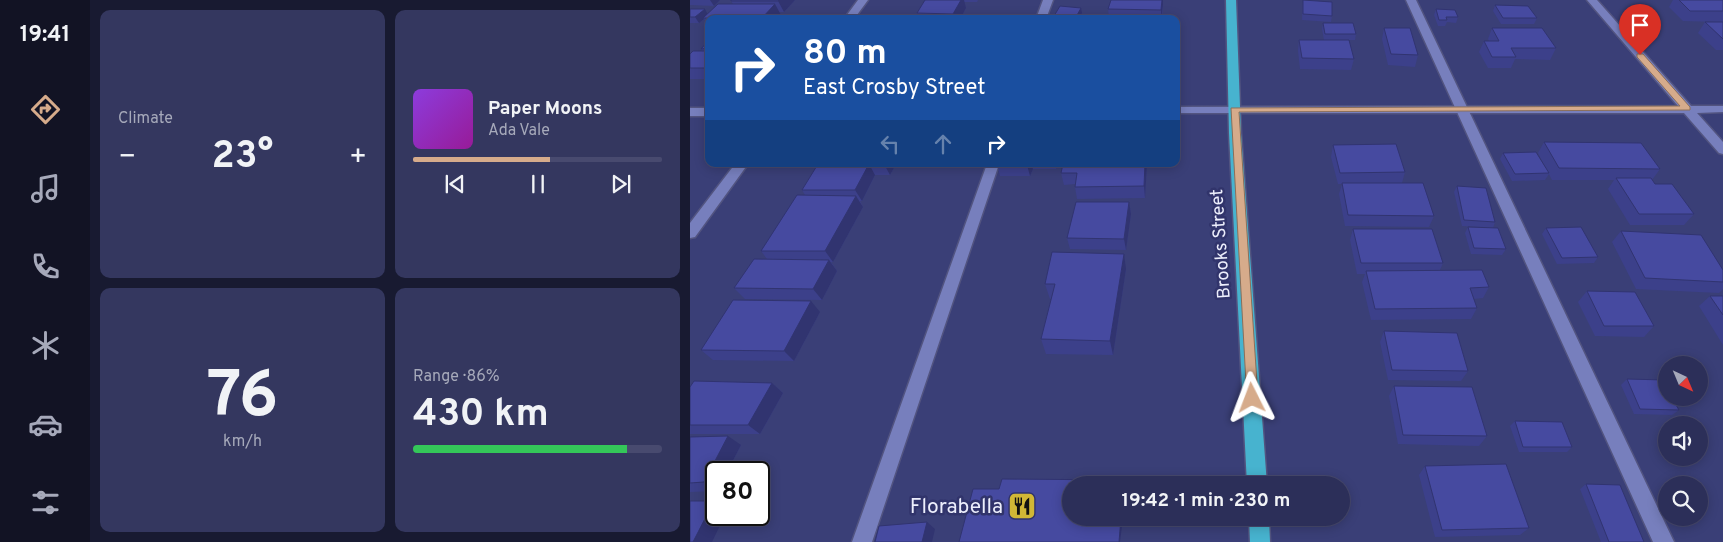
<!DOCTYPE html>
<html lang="en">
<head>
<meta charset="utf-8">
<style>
	body { margin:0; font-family:Overpass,sans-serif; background:#34375f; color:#f1f3f6; height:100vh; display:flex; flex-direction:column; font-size:19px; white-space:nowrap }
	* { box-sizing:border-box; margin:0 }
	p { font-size:16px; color:#a6a9ba }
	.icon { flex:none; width:28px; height:28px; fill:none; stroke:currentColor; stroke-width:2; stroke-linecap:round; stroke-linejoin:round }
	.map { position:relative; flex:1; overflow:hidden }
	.panel { display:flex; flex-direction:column; gap:10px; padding:10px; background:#181a31; width:600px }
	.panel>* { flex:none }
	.banner { position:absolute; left:15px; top:15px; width:475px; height:152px; border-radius:10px; box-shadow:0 2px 12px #0003,0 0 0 1px #484a6f; background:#1a4fa0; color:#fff; overflow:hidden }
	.needle { width:32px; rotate:136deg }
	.fabs { position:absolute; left:968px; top:356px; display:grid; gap:10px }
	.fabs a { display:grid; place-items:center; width:50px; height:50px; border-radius:50%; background:#2c2f59; box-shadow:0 2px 12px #0003,0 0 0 1px #484a6f; font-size:25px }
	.speed { position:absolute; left:15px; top:461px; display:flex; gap:10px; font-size:25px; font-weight:700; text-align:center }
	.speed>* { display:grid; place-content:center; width:65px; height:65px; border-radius:50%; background:#2c2f59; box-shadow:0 2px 12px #0003,0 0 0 1px #484a6f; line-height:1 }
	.speed .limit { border:2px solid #111; border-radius:8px; background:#fff; color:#111 }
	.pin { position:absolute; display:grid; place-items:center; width:42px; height:42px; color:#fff; margin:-51px -21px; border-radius:50% 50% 50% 0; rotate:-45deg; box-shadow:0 0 5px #0007 }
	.pin .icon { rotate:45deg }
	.me { position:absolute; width:55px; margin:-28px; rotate:357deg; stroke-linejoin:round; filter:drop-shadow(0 0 4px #0008) }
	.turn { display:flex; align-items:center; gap:18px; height:105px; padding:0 15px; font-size:22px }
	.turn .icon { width:65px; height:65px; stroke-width:2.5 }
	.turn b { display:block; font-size:35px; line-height:42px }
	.lanes { display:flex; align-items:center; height:48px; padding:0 15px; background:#0003; justify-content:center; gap:25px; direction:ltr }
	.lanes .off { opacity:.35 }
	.big { font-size:38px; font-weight:700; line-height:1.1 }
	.panel .card { flex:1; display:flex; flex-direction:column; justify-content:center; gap:8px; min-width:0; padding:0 18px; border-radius:10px; background:#34375f }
	.panel .dial { align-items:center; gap:0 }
	.dial b { font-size:65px; line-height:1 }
	.song { display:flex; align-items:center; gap:15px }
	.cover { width:60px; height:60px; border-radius:8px; background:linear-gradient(135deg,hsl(270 70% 55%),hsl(300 70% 35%)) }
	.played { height:5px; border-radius:2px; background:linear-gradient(90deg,#d6ab8b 55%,#484a6f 55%) }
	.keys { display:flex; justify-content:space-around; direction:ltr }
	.heat { display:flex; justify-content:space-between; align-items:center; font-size:28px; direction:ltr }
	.charge { height:8px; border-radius:4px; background:linear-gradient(90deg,#34c759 86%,#484a6f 0) }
	.panel .tiles { flex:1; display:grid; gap:10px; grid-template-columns:repeat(2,1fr) }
	.trip { position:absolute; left:372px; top:476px; width:288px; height:50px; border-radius:25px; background:#2c2f59; box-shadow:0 2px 12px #0003,0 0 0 1px #484a6f; font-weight:700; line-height:50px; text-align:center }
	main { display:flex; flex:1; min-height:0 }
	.tab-bar { display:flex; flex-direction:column; width:90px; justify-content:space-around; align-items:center; background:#121324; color:#a6a9ba }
	.tab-bar .icon { width:35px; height:35px }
	.tab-bar .current { color:#d6ab8b }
	.tab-bar b { font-size:22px; color:#f1f3f6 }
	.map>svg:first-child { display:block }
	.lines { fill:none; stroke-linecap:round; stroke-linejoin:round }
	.lane-casing { stroke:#525480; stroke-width:3 }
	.street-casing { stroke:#525480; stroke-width:3 }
	.highway-casing { stroke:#525480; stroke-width:3 }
	.lane { fill:#777fbd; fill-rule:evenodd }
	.street { fill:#777fbd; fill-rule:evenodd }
	.highway { fill:#47b3cf; fill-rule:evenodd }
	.wall { fill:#3c408a }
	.shaded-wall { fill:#313470 }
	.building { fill:#464aa0; stroke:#313470 }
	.route { fill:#d6ab8b; stroke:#8b6f5a }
	.labels { text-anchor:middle; stroke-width:5; stroke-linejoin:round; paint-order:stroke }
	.street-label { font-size:18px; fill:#eceefc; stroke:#31346b }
	.near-poi-label { font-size:21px; fill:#eceefc; stroke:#31346b; text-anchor:end }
</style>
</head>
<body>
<main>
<nav class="tab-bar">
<b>19:41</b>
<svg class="icon current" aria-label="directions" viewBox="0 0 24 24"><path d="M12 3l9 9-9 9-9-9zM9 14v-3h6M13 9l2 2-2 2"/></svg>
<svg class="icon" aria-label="music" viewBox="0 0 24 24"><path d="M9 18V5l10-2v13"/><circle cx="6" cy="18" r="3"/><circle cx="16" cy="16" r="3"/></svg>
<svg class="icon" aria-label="phone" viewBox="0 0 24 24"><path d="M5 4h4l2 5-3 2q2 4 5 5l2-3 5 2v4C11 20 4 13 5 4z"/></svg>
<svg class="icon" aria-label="climate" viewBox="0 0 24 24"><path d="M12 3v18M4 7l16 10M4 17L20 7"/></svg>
<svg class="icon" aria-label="car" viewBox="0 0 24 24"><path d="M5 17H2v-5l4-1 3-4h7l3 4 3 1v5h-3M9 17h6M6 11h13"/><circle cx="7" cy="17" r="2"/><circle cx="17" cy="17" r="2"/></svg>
<svg class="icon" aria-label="filters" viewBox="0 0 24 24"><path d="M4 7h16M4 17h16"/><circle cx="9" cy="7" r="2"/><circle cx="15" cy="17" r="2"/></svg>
</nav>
<section class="panel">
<div class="tiles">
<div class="card"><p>Climate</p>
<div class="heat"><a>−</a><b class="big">23°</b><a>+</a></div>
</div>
<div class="card">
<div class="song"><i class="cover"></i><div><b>Paper Moons</b><p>Ada Vale</p></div></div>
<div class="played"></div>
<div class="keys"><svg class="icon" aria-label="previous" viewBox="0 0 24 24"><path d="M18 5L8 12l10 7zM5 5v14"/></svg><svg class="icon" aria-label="pause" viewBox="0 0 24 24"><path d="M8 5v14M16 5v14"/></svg><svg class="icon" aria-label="next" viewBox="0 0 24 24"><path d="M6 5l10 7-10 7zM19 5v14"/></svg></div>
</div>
<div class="card dial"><b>76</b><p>km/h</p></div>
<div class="card"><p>Range · 86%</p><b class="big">430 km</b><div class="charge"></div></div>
</div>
</section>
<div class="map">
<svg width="1033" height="542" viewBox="0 0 1033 542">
	<rect width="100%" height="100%" fill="#3a3f77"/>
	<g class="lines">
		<g class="lane-casing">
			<path id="lane" d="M353 0H363L356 19H346Z
				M716 0H726L984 542H963Z
				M297 164H309L182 542H162Z"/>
		</g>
		<g class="street-casing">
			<path id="street" d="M168 0H178L164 19H154Z
				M897 0H907L1001 106H1033V112L1007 113 1033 142V154L1029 153 994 113H486V107L988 106Z
				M0 108H19V116H0Z
				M45 164H58L5 237 0 238V223Z"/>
		</g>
		<g class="highway-casing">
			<path id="highway" d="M536 0H546L551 133 577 485H557L539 133Z
				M559 518H579L580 542H560Z"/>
		</g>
		<use href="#lane" class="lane"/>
		<use href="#street" class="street"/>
		<use href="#highway" class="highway"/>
	</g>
	<path class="wall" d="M0 0H30L24 6 0 5Z
		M41 0H105L94 12H89L91 15 87 19H19V26L14 19 9 23H0V9L18 14 43 4 41 1Z
		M235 0H288L287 2H274L276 8 270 19H229L227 13Z
		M421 0H473V5L472 19H412L419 17 418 9Z
		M613 0 642 16 641 22 612 20Z
		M983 0H1033V50H1026L1008 33 1015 22H1030L993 21 979 7Z
		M805 5 847 18 844 24H811L803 11Z
		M746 9 768 17 766 23 757 22 755 26H748L744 15Z
		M392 13 389 19H365L364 16Z
		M633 23 666 34 665 40H634L632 29Z
		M694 28 728 55 725 67 698 65 692 39Z
		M802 28 866 48 860 60 825 59 821 68H798L789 52 794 41H799L798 39Z
		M19 40V79H0V54L12 51 11 49Z
		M609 40 664 59 661 70 610 69 608 51Z
		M854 142 970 169 962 180 965 184 1004 214 994 225H940L918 189 924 180H862L859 174 855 180 822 181 810 159 813 153 857 171 848 153Z
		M643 145 715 172 712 183 744 216 739 227 655 226 649 194 652 184H648L641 157Z
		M128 164H206L200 175H185L172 201H170L173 207 143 262H141L147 271 132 300 55 299 44 288 77 259 71 251 115 195 112 190Z
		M307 164H367L366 169H343L340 176H310Z
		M373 164H457L455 198 387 199 385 187V184L374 185 371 173Z
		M767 186 805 222 803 228 816 249 812 255 781 254 775 233 778 227H790L772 226 764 192Z
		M439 202 441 214 436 250 380 249 377 238Z
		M856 228 908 257 904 263 867 264 852 234Z
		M663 229 753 263 750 270 799 287 793 298 784 299 787 308 781 319 681 320 672 282 675 274H667L660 240Z
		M931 231 1033 270V289L1029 293 946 289 922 242Z
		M436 269 423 355 356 354 351 339 361 299H360L355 284Z
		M897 291 964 326 954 337 905 336 888 302Z
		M1020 296H1033V345L1009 306Z
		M130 312 104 361 23 360 11 350Z
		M694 331 778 371 771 381 698 380 690 342Z
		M937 379 989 410 982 415 944 414 931 385Z
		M82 383 93 393 70 434H0V387Z
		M704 386 797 436 789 446 708 444 699 396Z
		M825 421 882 447 877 452H829L820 426Z
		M0 437 51 445 37 472H26V491L0 492Z
		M735 466 839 528 830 535 745 537 729 475Z
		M896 484 954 542H911L890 489Z"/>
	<path class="shaded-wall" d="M20 0H30L24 6Z
		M89 0H105L94 12 88 1Z
		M271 0H274L276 8 270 19H265L263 14Z
		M472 0H473V5L471 19V10Z
		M85 4 91 15 87 19H72V18Z
		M391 8 392 13 389 19H387L386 17Z
		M15 9 18 15 13 18 14 19 9 23 5 17Z
		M179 164 185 175 172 201 165 190Z
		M194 164H206L200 175Z
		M337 164H341L343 169 340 176 337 165Z
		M455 164H457L455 198 454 186Z
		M166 196 173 207 143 262 135 251Z
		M439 202 441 214 436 250 434 239Z
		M434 254 436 269 423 355 420 341Z
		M139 260 147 271 132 300 123 289Z
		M121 301 130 312 104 361 94 351Z
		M82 383 93 393 70 434 58 425Z
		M38 436 51 445 37 472H26V490L14 482Z
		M24 501 26 503V515H35L22 542H3Z
		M431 518H433L430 542H429Z
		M237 522 245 529 242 542H232Z"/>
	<path class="building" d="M41 0H89L88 1H41Z
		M235 0H271L263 14 227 13Z
		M421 0H472L471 10 418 9Z
		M613 0 642 2V16L613 14Z
		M989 0H1033V11H1000Z
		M28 4H85L72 18H13Z
		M805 5 838 6 847 18H813Z
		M370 6 391 8 386 17 364 16Z
		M0 9H15L5 17H0Z
		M746 9 765 10 768 17H756L757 20H749Z
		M412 17H466V19H412Z
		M1015 22H1033V39Z
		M633 23H663L666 34H635Z
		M694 28H720L728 55 701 54Z
		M802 28H852L866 48H821L826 57H802L794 41H809Z
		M19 40V48L11 49Z
		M609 40H659L664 59 612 58Z
		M3 51H19V68H0V54Z
		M854 142 951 143 970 169 869 168Z
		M706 144 715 172 650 173 643 145Z
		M846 152 859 173 825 174 813 153Z
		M128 164H179L165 190H112Z
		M307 164H337V165H307Z
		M373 164H455L454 186 385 187 387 173H371Z
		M926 178H961L965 184H982L1004 214H949Z
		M652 183H733L744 216 658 215Z
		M767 186 796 188 805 222 774 220Z
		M107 195 166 196 135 251H71Z
		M386 202H439L434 239 377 238Z
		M778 227 808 228 816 249 784 248Z
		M891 227 908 257 872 258 856 228Z
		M663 229H742L753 263H671Z
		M931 231 1011 235 1033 270V282L955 278Z
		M362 252 434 254 420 341 351 339 365 284H355Z
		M64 259 139 260 123 289 44 288Z
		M792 270 799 287 780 288 787 308 685 309 676 271Z
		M897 291 945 292 964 326H914Z
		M1020 296H1033V315Z
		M43 300 121 301 94 351 11 350Z
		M694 331 767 333 778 371 702 370Z
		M937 379 974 380 976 386V398H982L989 410 950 409Z
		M4 381 82 383 58 425H0V387Z
		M704 386 782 387 797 436 713 435Z
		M825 421 872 422 882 447H833Z
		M38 436 14 482 0 483V437Z
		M816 464 839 528 752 530 735 466Z
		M312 479 435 480 434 485H381V518H431L429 542H269L283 489H309Z
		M896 484 930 485 954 542H919Z
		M0 501H24L3 542H0Z
		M237 522 232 542H185L189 526Z"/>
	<path class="route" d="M947 54H953L1000 107V110L549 112 568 398 566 402 562 404 557 402 541 108 990 106 947 57Z"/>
	<defs>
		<g id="restaurant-square" transform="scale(1.4375)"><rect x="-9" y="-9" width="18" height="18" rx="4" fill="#d1b736" stroke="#31346b"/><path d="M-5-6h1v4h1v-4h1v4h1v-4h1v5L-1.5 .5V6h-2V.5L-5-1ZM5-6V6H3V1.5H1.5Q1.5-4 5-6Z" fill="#111"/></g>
	</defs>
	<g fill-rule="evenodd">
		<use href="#restaurant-square" x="332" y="506"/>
	</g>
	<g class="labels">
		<g class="street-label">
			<text transform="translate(530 244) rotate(-94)" y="6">Brooks Street</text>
		</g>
		<g class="near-poi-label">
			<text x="313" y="513">Florabella</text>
		</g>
	</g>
</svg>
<div class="fabs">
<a><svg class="needle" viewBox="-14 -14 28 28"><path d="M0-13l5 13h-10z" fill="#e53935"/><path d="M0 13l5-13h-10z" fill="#a6a9ba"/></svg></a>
<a><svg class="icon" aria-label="sound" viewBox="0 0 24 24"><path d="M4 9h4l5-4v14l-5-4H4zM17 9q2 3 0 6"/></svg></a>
<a><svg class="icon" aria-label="search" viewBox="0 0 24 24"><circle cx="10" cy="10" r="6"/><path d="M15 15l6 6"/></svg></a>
</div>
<div class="speed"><div class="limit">80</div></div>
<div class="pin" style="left:950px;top:55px;background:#d93025"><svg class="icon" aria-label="arrive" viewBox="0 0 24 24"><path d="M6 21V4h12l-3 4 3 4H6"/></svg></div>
<svg class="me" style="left:562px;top:398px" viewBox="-20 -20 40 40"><path d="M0-17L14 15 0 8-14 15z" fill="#d6ab8b" stroke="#fff" stroke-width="4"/></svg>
<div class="trip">19:42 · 1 min · 230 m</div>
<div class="banner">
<div class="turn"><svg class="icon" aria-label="right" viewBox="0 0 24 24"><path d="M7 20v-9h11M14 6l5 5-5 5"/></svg><div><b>80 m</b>East Crosby Street</div></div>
<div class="lanes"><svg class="icon off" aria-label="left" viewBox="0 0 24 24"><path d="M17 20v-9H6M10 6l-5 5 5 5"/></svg><svg class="icon off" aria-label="ahead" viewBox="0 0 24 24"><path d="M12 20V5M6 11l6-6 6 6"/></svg><svg class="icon" aria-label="right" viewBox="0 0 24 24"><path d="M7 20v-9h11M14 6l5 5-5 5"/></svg></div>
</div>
</div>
</main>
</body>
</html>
